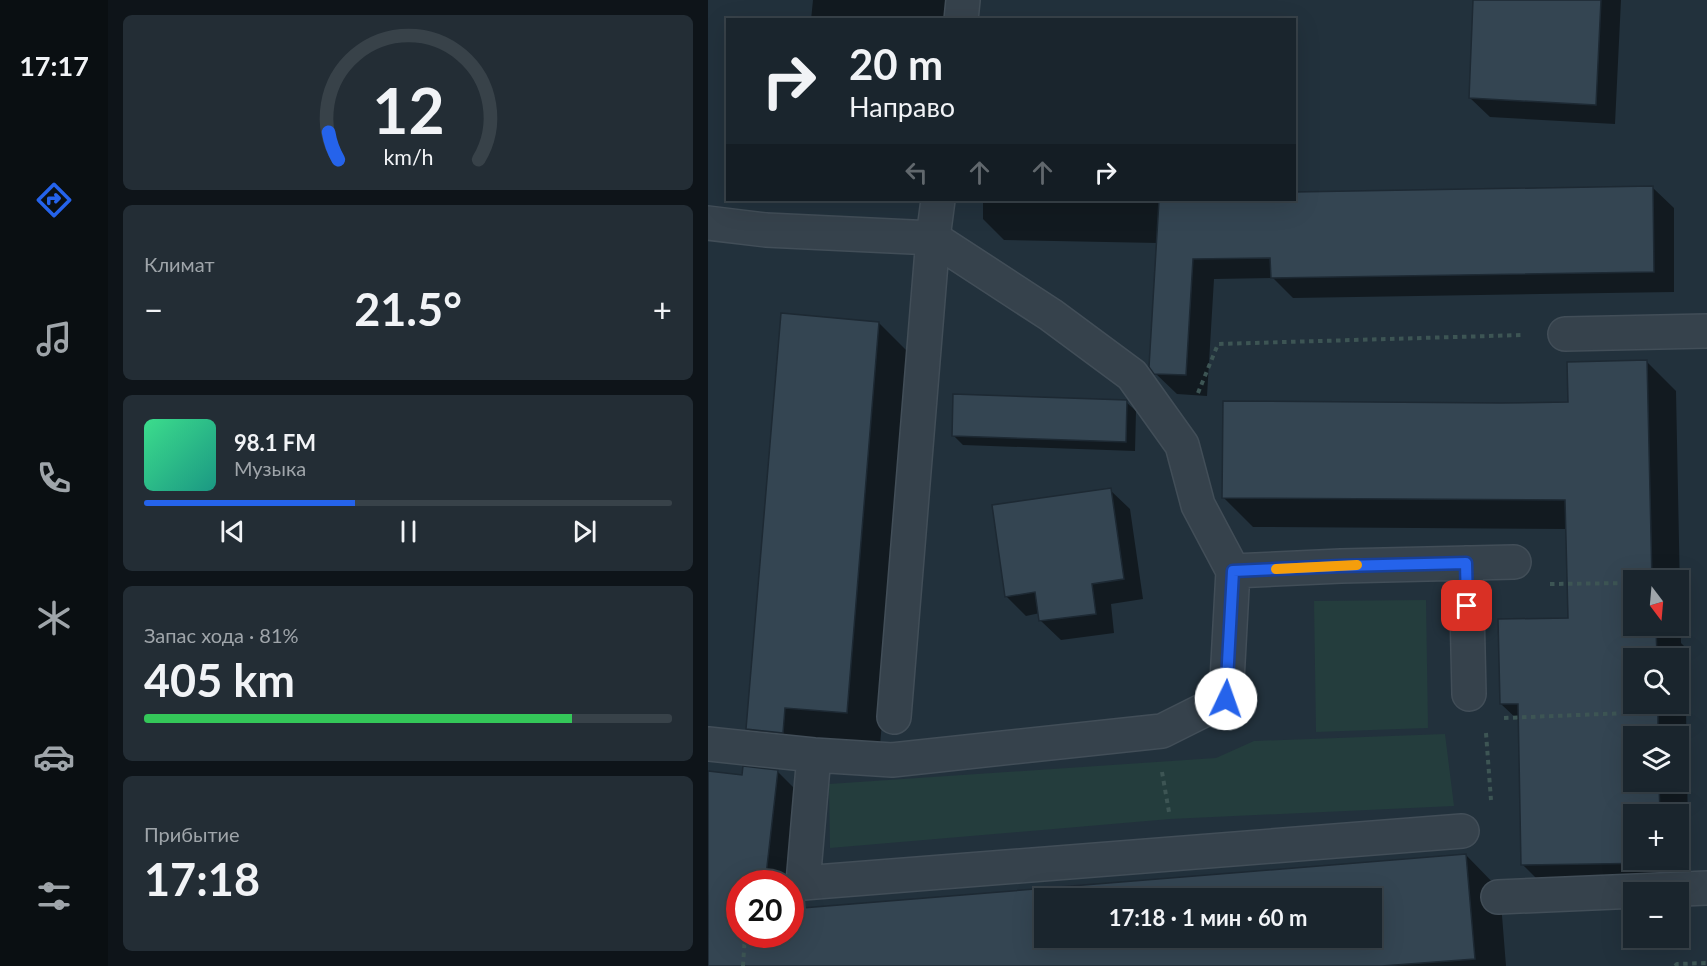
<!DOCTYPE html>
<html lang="ru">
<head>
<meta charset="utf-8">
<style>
	body { margin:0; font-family:Lato,sans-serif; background:#232d35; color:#f1f3f6; height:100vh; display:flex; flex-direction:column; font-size:22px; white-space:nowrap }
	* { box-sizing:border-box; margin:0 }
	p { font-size:20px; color:#9fa5aa }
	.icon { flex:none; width:33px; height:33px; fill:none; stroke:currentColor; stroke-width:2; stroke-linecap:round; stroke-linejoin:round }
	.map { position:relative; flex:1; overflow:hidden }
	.drawer { display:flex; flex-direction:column; gap:15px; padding:15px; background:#0e1419; width:600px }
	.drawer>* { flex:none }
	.banner { position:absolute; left:18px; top:18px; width:570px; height:183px; border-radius:0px; box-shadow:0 6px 24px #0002,0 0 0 2px #384249; background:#1a252d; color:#f1f3f6; overflow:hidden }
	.needle { width:39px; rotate:164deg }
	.controls { position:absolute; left:915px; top:570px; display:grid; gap:12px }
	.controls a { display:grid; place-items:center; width:66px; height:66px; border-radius:0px; background:#1a252d; box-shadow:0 6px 24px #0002,0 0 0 2px #384249; font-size:30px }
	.speed { position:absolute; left:18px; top:870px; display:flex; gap:12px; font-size:30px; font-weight:700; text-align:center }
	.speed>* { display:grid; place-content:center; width:78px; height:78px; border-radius:50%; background:#1a252d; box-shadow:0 6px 24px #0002,0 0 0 2px #384249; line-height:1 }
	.speed .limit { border:9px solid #d22; background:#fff; color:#111 }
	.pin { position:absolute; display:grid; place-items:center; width:51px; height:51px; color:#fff; margin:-26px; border-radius:12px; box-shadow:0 3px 9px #0006 }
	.me { position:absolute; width:66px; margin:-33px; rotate:3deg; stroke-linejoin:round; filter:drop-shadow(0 0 4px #0008) }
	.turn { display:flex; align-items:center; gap:21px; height:126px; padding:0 24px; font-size:27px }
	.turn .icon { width:78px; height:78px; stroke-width:2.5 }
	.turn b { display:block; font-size:42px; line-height:51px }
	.lanes { display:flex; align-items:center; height:57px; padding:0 24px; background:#0003; justify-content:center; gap:30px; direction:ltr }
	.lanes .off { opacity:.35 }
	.big { font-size:45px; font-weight:700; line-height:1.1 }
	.drawer .widget { flex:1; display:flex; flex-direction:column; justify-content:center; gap:9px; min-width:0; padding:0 21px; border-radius:9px; background:#232d35 }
	.drawer .dial { align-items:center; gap:0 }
	.dial svg { height:156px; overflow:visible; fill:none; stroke:#384249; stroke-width:7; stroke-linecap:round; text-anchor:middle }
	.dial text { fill:#f1f3f6; stroke:none }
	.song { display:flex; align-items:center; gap:18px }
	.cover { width:72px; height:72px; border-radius:9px; background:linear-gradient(135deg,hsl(150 70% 55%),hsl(170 70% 35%)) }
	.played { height:6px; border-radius:3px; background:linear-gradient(90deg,#2563eb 40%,#384249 40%) }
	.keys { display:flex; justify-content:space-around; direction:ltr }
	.heat { display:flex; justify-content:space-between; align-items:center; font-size:33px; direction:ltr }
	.charge { height:9px; border-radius:4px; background:linear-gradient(90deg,#34c759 81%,#384249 0) }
	.trip { position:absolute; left:326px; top:888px; width:348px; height:60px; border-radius:0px; background:#1a252d; box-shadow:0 6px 24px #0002,0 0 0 2px #384249; font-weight:700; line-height:60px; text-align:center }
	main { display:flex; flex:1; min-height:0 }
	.menu { display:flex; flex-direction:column; width:108px; justify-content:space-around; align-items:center; background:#0a0f12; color:#9fa5aa }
	.menu .icon { width:42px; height:42px }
	.menu .selected { color:#2563eb }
	.menu b { font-size:27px; color:#f1f3f6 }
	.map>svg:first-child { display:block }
	.green { fill:#243d3d }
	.shadow { fill:#0007; fill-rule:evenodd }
	.building { fill:#344552; stroke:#1d2933; stroke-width:1.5; fill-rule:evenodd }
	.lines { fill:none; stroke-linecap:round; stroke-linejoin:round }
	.minor-casing { stroke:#424e58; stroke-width:36 }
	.path { stroke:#3d5554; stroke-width:4; stroke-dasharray:4.5 4.5; stroke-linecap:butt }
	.minor { stroke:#36424c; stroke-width:33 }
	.route-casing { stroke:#184099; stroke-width:15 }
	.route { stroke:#2563eb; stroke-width:10 }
	.slow { stroke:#f59e0b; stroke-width:10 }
</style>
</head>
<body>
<main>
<nav class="menu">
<b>17:17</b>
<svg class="icon selected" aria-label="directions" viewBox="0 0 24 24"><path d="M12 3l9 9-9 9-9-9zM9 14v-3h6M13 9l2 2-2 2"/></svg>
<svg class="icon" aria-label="music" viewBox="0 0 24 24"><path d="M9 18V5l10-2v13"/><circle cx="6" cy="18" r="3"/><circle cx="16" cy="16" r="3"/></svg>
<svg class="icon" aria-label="phone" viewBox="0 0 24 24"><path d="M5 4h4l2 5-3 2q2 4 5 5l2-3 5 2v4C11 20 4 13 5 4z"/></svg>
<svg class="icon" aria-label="climate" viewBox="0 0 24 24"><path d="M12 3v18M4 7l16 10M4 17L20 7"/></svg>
<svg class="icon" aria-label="car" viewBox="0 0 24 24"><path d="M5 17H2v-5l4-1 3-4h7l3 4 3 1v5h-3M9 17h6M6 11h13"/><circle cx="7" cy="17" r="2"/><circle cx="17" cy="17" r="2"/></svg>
<svg class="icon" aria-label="filters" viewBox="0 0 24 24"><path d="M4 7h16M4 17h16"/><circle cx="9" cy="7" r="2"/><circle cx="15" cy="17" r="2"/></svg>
</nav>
<section class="drawer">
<div class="widget dial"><svg viewBox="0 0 100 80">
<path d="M14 69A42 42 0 1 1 86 69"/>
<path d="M14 69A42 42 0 0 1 9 55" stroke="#2563eb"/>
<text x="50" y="56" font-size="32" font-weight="700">12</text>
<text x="50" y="72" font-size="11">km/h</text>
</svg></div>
<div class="widget"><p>Климат</p>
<div class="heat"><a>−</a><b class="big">21.5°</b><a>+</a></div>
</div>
<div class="widget">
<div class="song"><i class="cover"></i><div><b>98.1 FM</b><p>Музыка</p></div></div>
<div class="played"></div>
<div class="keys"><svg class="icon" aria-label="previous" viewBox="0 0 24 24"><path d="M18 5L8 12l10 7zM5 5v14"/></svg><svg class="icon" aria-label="pause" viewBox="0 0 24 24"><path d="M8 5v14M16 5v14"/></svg><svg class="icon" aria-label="next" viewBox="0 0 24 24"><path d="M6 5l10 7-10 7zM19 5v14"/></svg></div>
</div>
<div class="widget"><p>Запас хода · 81%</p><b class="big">405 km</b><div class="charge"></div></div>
<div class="widget"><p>Прибытие</p><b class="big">17:18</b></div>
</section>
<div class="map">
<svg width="999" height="966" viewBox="0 0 999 966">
	<rect width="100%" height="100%" fill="#22313c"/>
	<path class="green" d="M718 600 720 728 608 732 606 601Z
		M737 734 746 806 462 819 122 848 121 784 508 758 546 741Z"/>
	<path class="shadow" d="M105 0H264L262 20H103Z
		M767 0H913L907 124 782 117 762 98Z
		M945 188 966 208V292L585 298 565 278 506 279 499 396 469 394 447 373 450 243 296 240 275 219V200H586Z
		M171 323 204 356 172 746 73 762 39 728Z
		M939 362 968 391 973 643 977 647 981 892 844 894 815 865 812 722 793 704 862 619 860 529 545 527 516 498 862 403ZM926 580H970V626H926ZM926 658H970V704H926ZM926 736H970V782H926ZM926 814H970V860H926Z
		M418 402 428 411 427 451 255 445 245 435Z
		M402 490 422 509 435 599 403 604 406 633 353 640 333 621 332 613 318 616 298 596Z
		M70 772 104 806 92 910 758 855 792 890 798 966H0V773L35 777ZM32 884H82V934H32ZM336 898H663V938H336Z"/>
	<path class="building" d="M765 0H893L888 105 761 98Z
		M945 186 946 272 563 278 562 258 485 259 478 375 446 374 441 367 451 200H586V192Z
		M73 313 171 322 139 713 77 708 75 733 38 729Z
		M939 360 944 580H926V626H948L949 658H926V704H950V736H926V782H951L952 814H926V860H953V863L813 865 810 704H792L790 619 860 618 857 500 514 498 515 401 793 403 860 402 859 362Z
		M245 394 419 400 418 442 244 436Z
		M403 488 416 579 384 584 388 614 331 621 327 592 297 597 284 505Z
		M35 766 70 770 57 884H32V934H82V909L758 854 767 959 674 966H0V771L34 775ZM336 898H663V938H336Z"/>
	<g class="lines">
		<g class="minor-casing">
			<path id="minor" d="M253 20 255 0
				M0 223 58 230 225 238 343 315 424 375 474 445 490 505 525 571 633 566 806 562
				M857 334 999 331
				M758 563 761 694
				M186 717 225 238 230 200
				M0 744 106 755 184 760 454 731 518 699 525 571
				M106 755 95 883 754 831
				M790 897 999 888"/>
		</g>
		<path class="path" d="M490 393 510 344 815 335
			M842 584 926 583
			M796 718 969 711
			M778 733 783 800
			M454 772 461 812
			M35 966 37 934
			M967 966 969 964 999 963"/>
		<use href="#minor" class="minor"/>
	</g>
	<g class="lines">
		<g class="route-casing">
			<path id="route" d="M518 699 525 571 633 566 758 563 759 606"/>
		</g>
		<use href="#route" class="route"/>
		<path class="slow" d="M568 569 649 565"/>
	</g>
</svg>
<div class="controls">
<a><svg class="needle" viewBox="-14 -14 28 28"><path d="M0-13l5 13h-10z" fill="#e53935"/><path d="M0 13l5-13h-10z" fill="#9fa5aa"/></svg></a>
<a><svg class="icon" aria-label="search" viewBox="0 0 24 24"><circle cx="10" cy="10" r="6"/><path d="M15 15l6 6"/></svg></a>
<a><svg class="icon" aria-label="layers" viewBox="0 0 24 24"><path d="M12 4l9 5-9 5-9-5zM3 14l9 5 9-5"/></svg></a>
<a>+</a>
<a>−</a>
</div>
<div class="speed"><div class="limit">20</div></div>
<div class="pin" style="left:759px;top:606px;background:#d93025"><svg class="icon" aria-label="arrive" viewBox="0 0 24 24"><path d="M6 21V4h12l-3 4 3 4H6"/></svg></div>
<svg class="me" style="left:518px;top:699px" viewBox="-20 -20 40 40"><circle r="19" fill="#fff"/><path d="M0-13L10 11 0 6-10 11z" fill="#2563eb"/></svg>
<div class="trip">17:18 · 1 мин · 60 m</div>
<div class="banner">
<div class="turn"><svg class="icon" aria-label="right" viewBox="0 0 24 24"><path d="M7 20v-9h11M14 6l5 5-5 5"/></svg><div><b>20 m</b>Направо</div></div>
<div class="lanes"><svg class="icon off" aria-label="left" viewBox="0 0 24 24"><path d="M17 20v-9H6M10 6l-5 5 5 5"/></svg><svg class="icon off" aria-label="ahead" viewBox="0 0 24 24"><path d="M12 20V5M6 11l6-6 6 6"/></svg><svg class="icon off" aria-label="ahead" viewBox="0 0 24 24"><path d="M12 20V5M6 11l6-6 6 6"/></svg><svg class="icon" aria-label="right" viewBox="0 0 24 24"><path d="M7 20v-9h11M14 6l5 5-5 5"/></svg></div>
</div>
</div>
</main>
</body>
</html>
